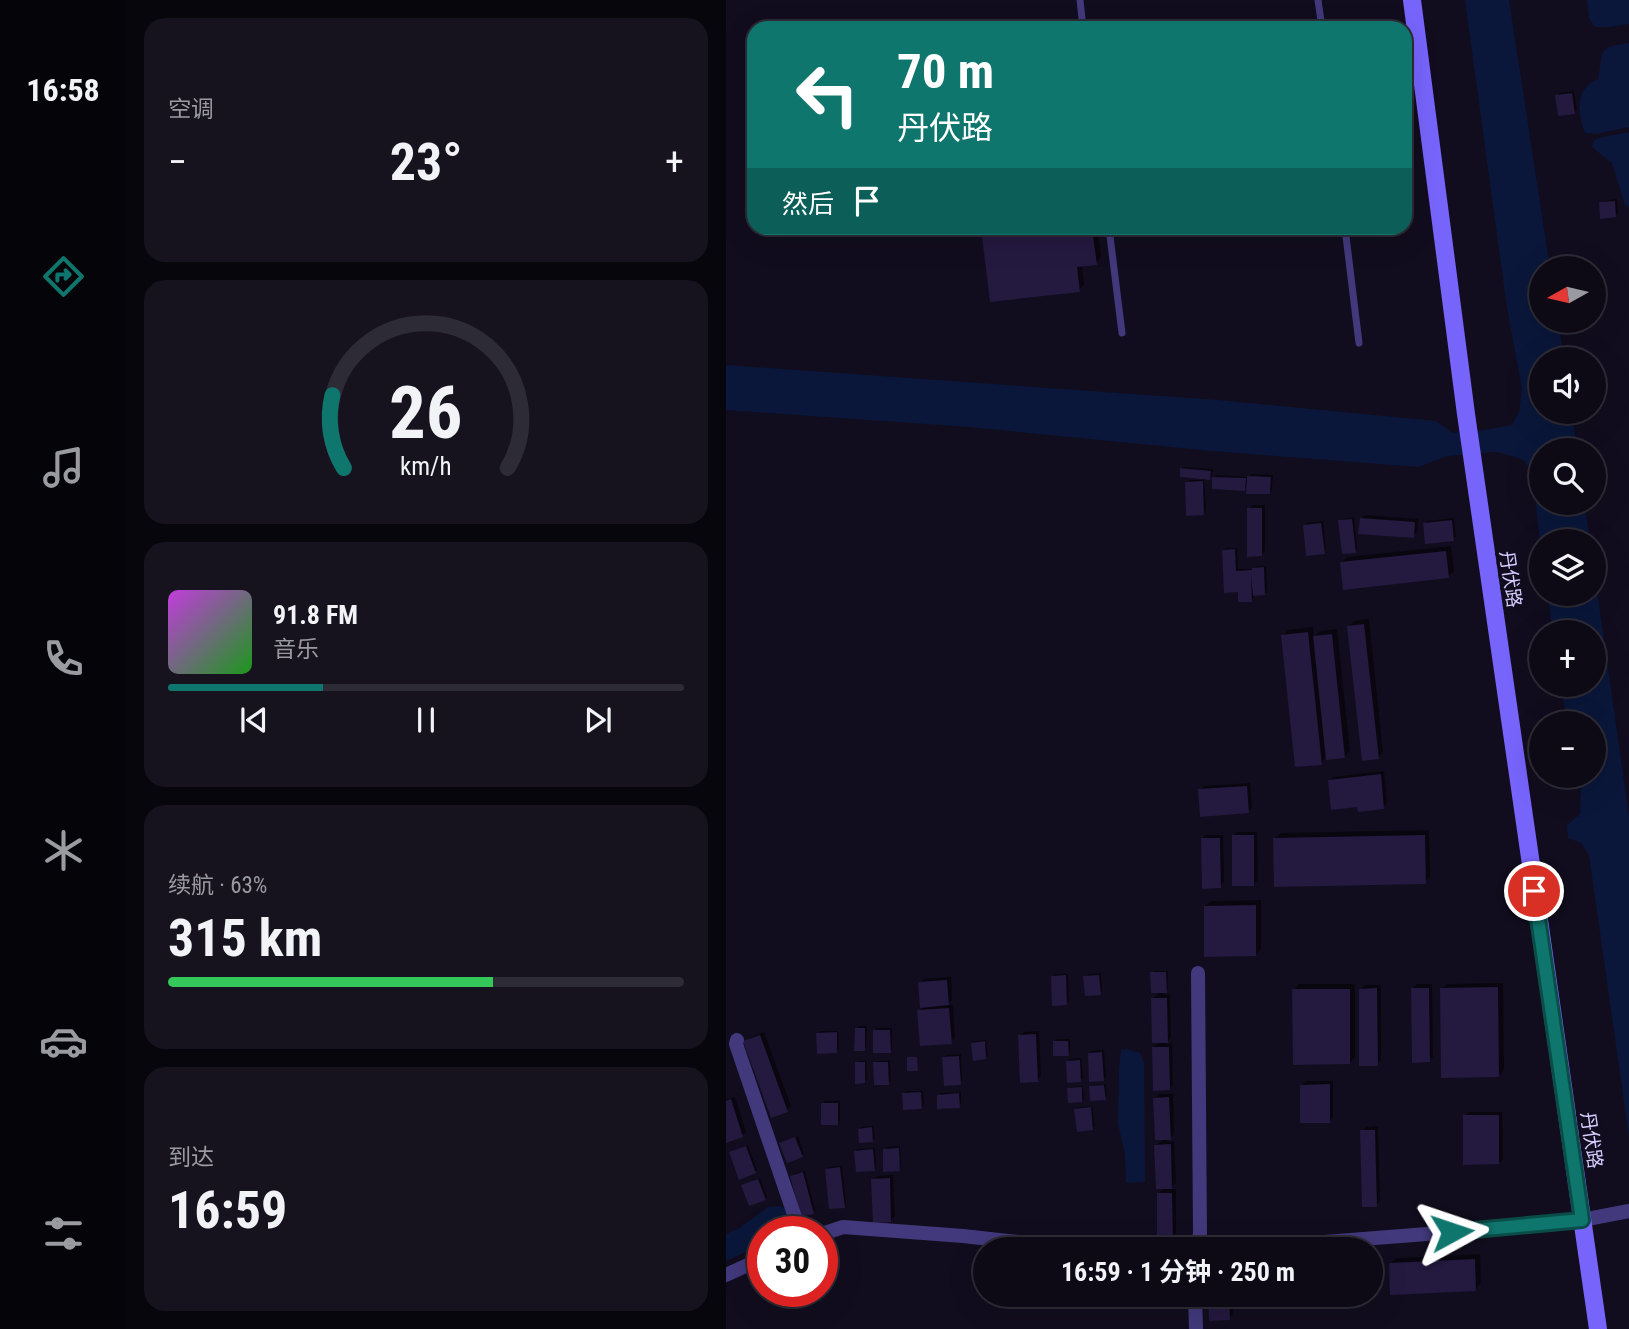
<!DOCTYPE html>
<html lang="zh">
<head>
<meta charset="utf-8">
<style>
	body { margin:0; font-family:"Roboto Condensed","Noto Sans SC",sans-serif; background:#16131f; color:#f1f3f6; height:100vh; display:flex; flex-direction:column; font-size:26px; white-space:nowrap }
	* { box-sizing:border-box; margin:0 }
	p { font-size:23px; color:#9a9aa1 }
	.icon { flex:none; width:38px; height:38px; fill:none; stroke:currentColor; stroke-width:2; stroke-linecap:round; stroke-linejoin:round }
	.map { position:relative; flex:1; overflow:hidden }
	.details { display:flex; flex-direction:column; gap:18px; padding:18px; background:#07060c; width:600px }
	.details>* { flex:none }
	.guide { position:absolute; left:21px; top:21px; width:665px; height:214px; border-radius:21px; box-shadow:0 7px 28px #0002,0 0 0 2px #2d2b35; background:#0f766e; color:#fff; overflow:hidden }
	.needle { width:46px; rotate:262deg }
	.tools { position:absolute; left:803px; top:256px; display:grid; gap:14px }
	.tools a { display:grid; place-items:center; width:77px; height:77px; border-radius:50%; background:#0d0a16; box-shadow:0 7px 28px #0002,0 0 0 2px #2d2b35; font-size:35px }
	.speed { position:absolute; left:21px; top:1216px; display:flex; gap:14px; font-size:35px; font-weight:700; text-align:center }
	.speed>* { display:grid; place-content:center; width:91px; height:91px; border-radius:50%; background:#0d0a16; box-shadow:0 7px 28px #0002,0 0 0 2px #2d2b35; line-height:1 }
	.speed .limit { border:10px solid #d22; background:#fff; color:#111 }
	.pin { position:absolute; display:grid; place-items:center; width:60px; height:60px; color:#fff; margin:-30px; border:4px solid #fff; border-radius:50%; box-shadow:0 2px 7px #0007 }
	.me { position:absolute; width:77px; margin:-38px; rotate:85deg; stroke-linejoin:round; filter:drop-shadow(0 0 5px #0008) }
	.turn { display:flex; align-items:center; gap:24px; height:147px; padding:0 35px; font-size:32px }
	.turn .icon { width:91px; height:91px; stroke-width:2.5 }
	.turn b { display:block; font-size:49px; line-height:60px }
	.then { display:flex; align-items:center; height:66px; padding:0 35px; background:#0003; gap:14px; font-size:26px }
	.big { font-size:52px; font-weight:700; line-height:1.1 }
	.details .card { flex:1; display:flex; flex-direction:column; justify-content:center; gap:10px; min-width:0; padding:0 24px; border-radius:21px; background:#16131f }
	.details .dial { align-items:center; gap:0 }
	.dial svg { height:182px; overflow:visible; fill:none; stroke:#2d2b35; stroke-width:7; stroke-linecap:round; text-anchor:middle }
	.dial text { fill:#f1f3f6; stroke:none }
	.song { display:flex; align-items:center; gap:21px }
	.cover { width:84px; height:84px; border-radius:10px; background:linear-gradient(135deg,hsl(290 70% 55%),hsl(120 70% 35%)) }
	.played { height:7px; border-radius:4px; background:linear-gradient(90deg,#0f766e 30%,#2d2b35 30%) }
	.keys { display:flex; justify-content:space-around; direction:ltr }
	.heat { display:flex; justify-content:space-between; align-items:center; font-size:38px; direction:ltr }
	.charge { height:10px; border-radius:5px; background:linear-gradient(90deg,#34c759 63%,#2d2b35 0) }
	.trip { position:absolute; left:247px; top:1237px; width:410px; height:70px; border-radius:35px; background:#0d0a16; box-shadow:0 7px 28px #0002,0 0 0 2px #2d2b35; font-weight:700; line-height:70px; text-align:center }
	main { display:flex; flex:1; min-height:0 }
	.tab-bar { display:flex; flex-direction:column; width:126px; justify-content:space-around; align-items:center; background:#050409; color:#9a9aa1 }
	.tab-bar .icon { width:49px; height:49px }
	.tab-bar .active { color:#0f766e }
	.tab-bar b { font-size:32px; color:#f1f3f6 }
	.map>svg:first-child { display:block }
	.water { fill:#0a173a }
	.shadow { fill:#0007 }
	.building { fill:#24193f }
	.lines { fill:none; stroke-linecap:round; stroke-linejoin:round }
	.service { stroke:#42397c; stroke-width:7 }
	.minor { stroke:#42397c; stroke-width:14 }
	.secondary { stroke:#7764fb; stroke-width:18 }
	.route-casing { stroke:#0a4d48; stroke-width:18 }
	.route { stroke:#0f766e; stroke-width:12 }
	.labels { text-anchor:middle; stroke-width:7; stroke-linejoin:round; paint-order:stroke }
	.street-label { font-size:19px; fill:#d6cbfe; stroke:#110d1e }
</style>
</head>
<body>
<main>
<nav class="tab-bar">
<b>16:58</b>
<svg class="icon active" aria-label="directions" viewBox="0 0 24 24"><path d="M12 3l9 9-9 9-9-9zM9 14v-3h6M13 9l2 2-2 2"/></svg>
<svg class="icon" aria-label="music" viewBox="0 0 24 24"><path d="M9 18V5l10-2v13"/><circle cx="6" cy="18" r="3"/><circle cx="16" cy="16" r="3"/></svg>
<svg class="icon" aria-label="phone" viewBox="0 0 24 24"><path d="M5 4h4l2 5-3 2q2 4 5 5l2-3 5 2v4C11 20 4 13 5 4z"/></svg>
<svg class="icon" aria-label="climate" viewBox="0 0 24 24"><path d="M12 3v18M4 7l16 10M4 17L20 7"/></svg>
<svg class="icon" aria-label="car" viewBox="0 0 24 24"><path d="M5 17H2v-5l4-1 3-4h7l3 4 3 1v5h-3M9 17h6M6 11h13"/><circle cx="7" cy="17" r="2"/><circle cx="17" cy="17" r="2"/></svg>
<svg class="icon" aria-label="filters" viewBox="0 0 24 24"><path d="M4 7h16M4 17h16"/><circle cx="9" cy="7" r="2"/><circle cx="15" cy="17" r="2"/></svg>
</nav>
<section class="details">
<div class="card"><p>空调</p>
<div class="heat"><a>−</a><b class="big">23°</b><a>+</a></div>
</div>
<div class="card dial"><svg viewBox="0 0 100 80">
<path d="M14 69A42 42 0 1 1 86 69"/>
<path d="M14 69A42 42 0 0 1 9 37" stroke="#0f766e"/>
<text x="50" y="56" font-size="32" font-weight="700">26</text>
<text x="50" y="72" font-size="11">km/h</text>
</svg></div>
<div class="card">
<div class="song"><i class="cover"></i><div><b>91.8 FM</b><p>音乐</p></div></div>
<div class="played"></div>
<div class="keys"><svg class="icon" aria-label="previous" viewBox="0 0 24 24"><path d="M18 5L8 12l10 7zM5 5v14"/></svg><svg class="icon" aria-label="pause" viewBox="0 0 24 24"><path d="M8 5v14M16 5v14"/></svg><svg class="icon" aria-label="next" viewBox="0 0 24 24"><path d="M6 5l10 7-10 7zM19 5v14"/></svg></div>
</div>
<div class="card"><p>续航 · 63%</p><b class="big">315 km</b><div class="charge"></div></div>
<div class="card"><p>到达</p><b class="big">16:59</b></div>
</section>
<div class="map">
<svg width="903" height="1329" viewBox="0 0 903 1329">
	<rect width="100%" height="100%" fill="#110d1e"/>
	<path class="water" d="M739 0H783L824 268H816V320H832L838 359H816V411H846L851 450H816V502H858L864 541H816L815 548 806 474 798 460 772 452H764L722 456 692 467 486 451 243 427 0 410V365L492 400 710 421 726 433 760 430 786 425 793 412 796 389 781 308Z
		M861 0H903V24L882 27H869L863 18Z
		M903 43V127L870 134 859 133C851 113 849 88 872 79 878 51 870 47 903 43Z
		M903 132V207L899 205 886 163 866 147 867 142 872 138Z
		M868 570 903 816V1137L863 855 855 843 842 838 841 825 854 814 855 780 854 775H868V723H841L835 684H868V632H827L821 593H868Z
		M401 1049 414 1053 418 1063 419 1182 400 1183 399 1154 392 1124 393 1068 395 1050Z
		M54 1206 60 1209 64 1221 54 1232H37V1244L0 1261V1234L12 1229 42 1207Z"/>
	<path class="shadow" d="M848 91 851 110 849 112 831 96 833 93Z
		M891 199 892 213 890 216 874 203 877 201Z
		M257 228H372L375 257 370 263 356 264 358 285 353 290 265 300Z
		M458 467 487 469 486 476 484 478 478 477 480 511 477 514 461 483 463 480H476V477L456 469Z
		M525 474 547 475 546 490 544 493 522 485 518 489 488 478 490 475 522 477Z
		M527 505H539V551L535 555 523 509Z
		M639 515 692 519 691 532 687 536 635 519Z
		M628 517 631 549 629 551 613 521 616 519Z
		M728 518 730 537 727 539 698 524 701 521Z
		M597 521 600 550 598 553 579 525 581 523Z
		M725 546 728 571 722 577 616 562 621 557Z
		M500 548H511L512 569H527L530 566H540L541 591 538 594H528V598L525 600 513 591 498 550Z
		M643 619 657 752 652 758 623 626 628 621Z
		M587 627 588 637 594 631 611 629 624 751 618 757 600 758 595 763 557 636 562 630Z
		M658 771 661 803 657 807 633 805 603 781 607 777Z
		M524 783 526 808 522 812 474 790 478 786Z
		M703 830 704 877 699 882 549 838 555 833Z
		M511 832H531L532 880 528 884 507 836Z
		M480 835H497L498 882 494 886 476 839Z
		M535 900V949L530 954 479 906 485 901Z
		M429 971H442V989L437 995 444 994 445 1037 439 1044 446 1043 447 1085 443 1089 427 1048 434 1041 427 999 434 991 426 973Z
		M375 973 376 991 374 993 359 977 362 974Z
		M329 974H342L343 1001 341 1003 327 976Z
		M225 977 226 1000 221 1005H227L229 1038 225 1042 193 1011 196 1008 194 983 198 979Z
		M777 983 778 1070 772 1076 715 989 721 984Z
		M573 984H629V1057L624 1063 568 990Z
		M691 984H706L707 1057 703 1061 687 988Z
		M639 985H655V1060L651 1064 635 989Z
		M133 1026H141L140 1047 138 1050 130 1028Z
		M151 1028H166V1049L164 1051 149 1031Z
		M94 1031H112L113 1049 110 1051 92 1033Z
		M313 1031 315 1076 311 1080 294 1036 298 1032Z
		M38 1032 65 1106 61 1110 19 1042 23 1038Z
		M331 1039H344V1052L342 1054 329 1042Z
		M260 1040 262 1055 259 1058 247 1043 249 1041Z
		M378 1050 380 1077 378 1079 363 1053 366 1051Z
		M235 1054 236 1081 234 1083 218 1057 220 1055Z
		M355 1058 357 1078 354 1080 342 1061 344 1059Z
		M164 1060 165 1081 163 1083 149 1063 151 1061Z
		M133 1061H140L141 1079 138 1082 130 1063Z
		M580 1081H607V1117L603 1121 576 1085Z
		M380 1084 381 1096 379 1098 365 1087 367 1085Z
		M357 1086 358 1098 356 1101 343 1089 345 1087Z
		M180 1091H197L198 1105 195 1108 178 1093Z
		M235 1092V1104L233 1106 212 1095 215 1093Z
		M433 1094H447L448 1134 441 1142 448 1141 450 1183 443 1189H450V1233L446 1237 433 1193 439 1187 430 1146 438 1138 429 1098Z
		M9 1097 20 1132 16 1135 0 1141V1100Z
		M99 1101H114V1121L111 1123 97 1104Z
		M366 1106 369 1126 367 1128 350 1110 352 1107Z
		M743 1112H776L777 1159 773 1163 739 1116Z
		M147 1126 149 1138 146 1140 133 1129 136 1127Z
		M652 1126 654 1201 650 1205 636 1131 640 1127Z
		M72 1136 78 1154 76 1156 55 1143Z
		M22 1145 31 1170 29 1172 5 1153Z
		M174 1146 175 1167 173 1170 159 1149 161 1147Z
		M149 1148 150 1167 148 1169 130 1151 132 1149Z
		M116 1165 120 1204 118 1206 100 1169 103 1167Z
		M79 1171 89 1210 87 1212 66 1176 68 1174Z
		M167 1175 169 1216 165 1220 147 1180 151 1176Z
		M34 1178 41 1197 39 1199 17 1185Z
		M110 1249 114 1264 110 1268 96 1271V1252Z
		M754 1254 755 1283 750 1289 664 1264 670 1258Z
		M484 1295H506L507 1314 503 1318Z"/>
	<path class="building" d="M846 93 849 114 832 116 829 95Z
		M889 201 890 217 874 219 873 202Z
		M255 228H366L371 265 351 267 354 292 264 302Z
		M454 468 485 471 484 480 454 477Z
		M521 476 545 477 544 494H520Z
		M486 477 520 478 519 491 486 489Z
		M477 481 478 515 460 516 459 482Z
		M521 508H536V556L521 557Z
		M634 518 689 522 688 538 632 534Z
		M626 519 630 553 616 554 612 520Z
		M726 520 728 541 699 544 697 523Z
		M595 523 599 554 580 556 577 525Z
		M509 549 510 571 526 570V568L538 567 539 595 527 596 525 574 526 602H512V592L498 593 496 550Z
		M720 551 723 578 617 590 614 562Z
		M638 624 653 759 636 761 621 626Z
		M582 632 596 765 569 767 555 635Z
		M606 634 619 758 600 760 587 636Z
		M655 774 658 809 632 812 631 807 605 810 602 780Z
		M521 786 523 813 474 817 472 789Z
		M506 835H528V886H506Z
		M699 835 700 884 548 887 547 838Z
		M475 838H494L495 888 476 889Z
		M530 905V956L478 957V906Z
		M424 972H440L441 993H425Z
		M340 975 341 1005 326 1006 325 976Z
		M373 975 375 995 359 996 357 976Z
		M221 980 223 1005 194 1008 192 982Z
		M772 987 773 1077 715 1078 714 988Z
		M651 988 652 1066H633V989Z
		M685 988H703L704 1062 686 1063Z
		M566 989H624V1064L567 1065Z
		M425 998H441L442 1043H426Z
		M223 1008 226 1044 194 1046 191 1010Z
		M129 1028H139V1051H128Z
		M147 1030H164L165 1053H147Z
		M111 1032V1053L91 1054 90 1033Z
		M310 1034 312 1082 294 1083 292 1035Z
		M34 1035 62 1112 45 1118 17 1041Z
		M259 1041 260 1059 247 1061 245 1043Z
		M327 1041H342L343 1056H327Z
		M426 1047H443L444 1090 427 1091Z
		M376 1052 378 1081 363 1082 362 1053Z
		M233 1056 235 1085 218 1086 216 1057Z
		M181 1057H191L192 1071H181Z
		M354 1060 355 1082 341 1083 340 1061Z
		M129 1062H139V1083L129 1084Z
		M147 1062H162L163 1085H148Z
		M604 1084V1123H574V1085Z
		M378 1085 380 1100 364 1101 363 1086Z
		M356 1087V1102L342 1103 341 1088Z
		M195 1092 196 1109 177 1110 176 1093Z
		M233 1093 234 1108 211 1109V1095Z
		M443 1097 445 1140H429L427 1098Z
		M5 1099 17 1137 0 1143V1101Z
		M95 1103H112V1125H95Z
		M365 1107 367 1130 351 1132 348 1109Z
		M737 1115H773V1164L737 1165Z
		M146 1127 147 1142 133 1143 132 1129Z
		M634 1130H649L651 1207H636Z
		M69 1137 77 1157 61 1163 53 1143Z
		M445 1144 446 1189H430L428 1145Z
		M20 1146 30 1173 13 1180 3 1152Z
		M173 1148 174 1171 157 1172V1149Z
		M147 1149 149 1171 130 1172 128 1151Z
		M114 1167 119 1208 103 1209 99 1169Z
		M77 1172 88 1214 75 1217 64 1176Z
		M164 1178 165 1222 147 1223 145 1179Z
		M32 1179 40 1200 23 1206 15 1185Z
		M431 1193H446L447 1239H431Z
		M107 1252 111 1270 96 1273V1255Z
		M749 1259 750 1291 664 1295 663 1263Z
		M482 1295H503L504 1320 483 1321Z"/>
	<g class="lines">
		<path class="service" d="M354 0 357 28
			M592 0 596 28
			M383 228 396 333
			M619 228 633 343"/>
		<path class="minor" d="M11 1040 10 1044 74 1232
			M96 1234 117 1227 237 1236 363 1250
			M469 1250 474 1234 472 973
			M495 1250 752 1230 856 1220 903 1211
			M0 1275 37 1258
			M469 1295 470 1329"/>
		<path class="secondary" d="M686 0 740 414 872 1329"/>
	</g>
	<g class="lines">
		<g class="route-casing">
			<path id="route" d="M726 1232 856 1220 808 891"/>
		</g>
		<use href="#route" class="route"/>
	</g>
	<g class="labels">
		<g class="street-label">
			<text transform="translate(785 579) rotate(82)" y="7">丹伏路</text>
			<text transform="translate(866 1140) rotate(82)" y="7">丹伏路</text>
		</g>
	</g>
</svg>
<div class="tools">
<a><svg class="needle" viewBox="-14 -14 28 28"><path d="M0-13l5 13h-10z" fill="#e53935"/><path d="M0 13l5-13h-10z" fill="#9a9aa1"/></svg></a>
<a><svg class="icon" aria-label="sound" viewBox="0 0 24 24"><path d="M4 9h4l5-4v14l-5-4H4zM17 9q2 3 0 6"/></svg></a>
<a><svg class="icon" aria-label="search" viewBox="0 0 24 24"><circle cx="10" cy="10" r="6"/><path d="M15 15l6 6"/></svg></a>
<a><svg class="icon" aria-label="layers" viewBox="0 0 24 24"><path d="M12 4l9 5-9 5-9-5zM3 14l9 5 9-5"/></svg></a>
<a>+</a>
<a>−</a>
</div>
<div class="speed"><div class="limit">30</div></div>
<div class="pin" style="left:808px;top:891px;background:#d93025"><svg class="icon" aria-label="arrive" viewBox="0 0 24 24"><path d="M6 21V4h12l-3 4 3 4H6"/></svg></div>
<svg class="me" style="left:726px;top:1232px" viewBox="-20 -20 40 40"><path d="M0-17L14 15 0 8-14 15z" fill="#0f766e" stroke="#fff" stroke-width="4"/></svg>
<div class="trip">16:59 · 1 分钟 · 250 m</div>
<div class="guide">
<div class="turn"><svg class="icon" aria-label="left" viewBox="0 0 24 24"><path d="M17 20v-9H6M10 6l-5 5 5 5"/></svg><div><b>70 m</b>丹伏路</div></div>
<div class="then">然后<svg class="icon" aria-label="arrive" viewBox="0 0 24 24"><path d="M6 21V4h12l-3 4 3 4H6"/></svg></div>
</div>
</div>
</main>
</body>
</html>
